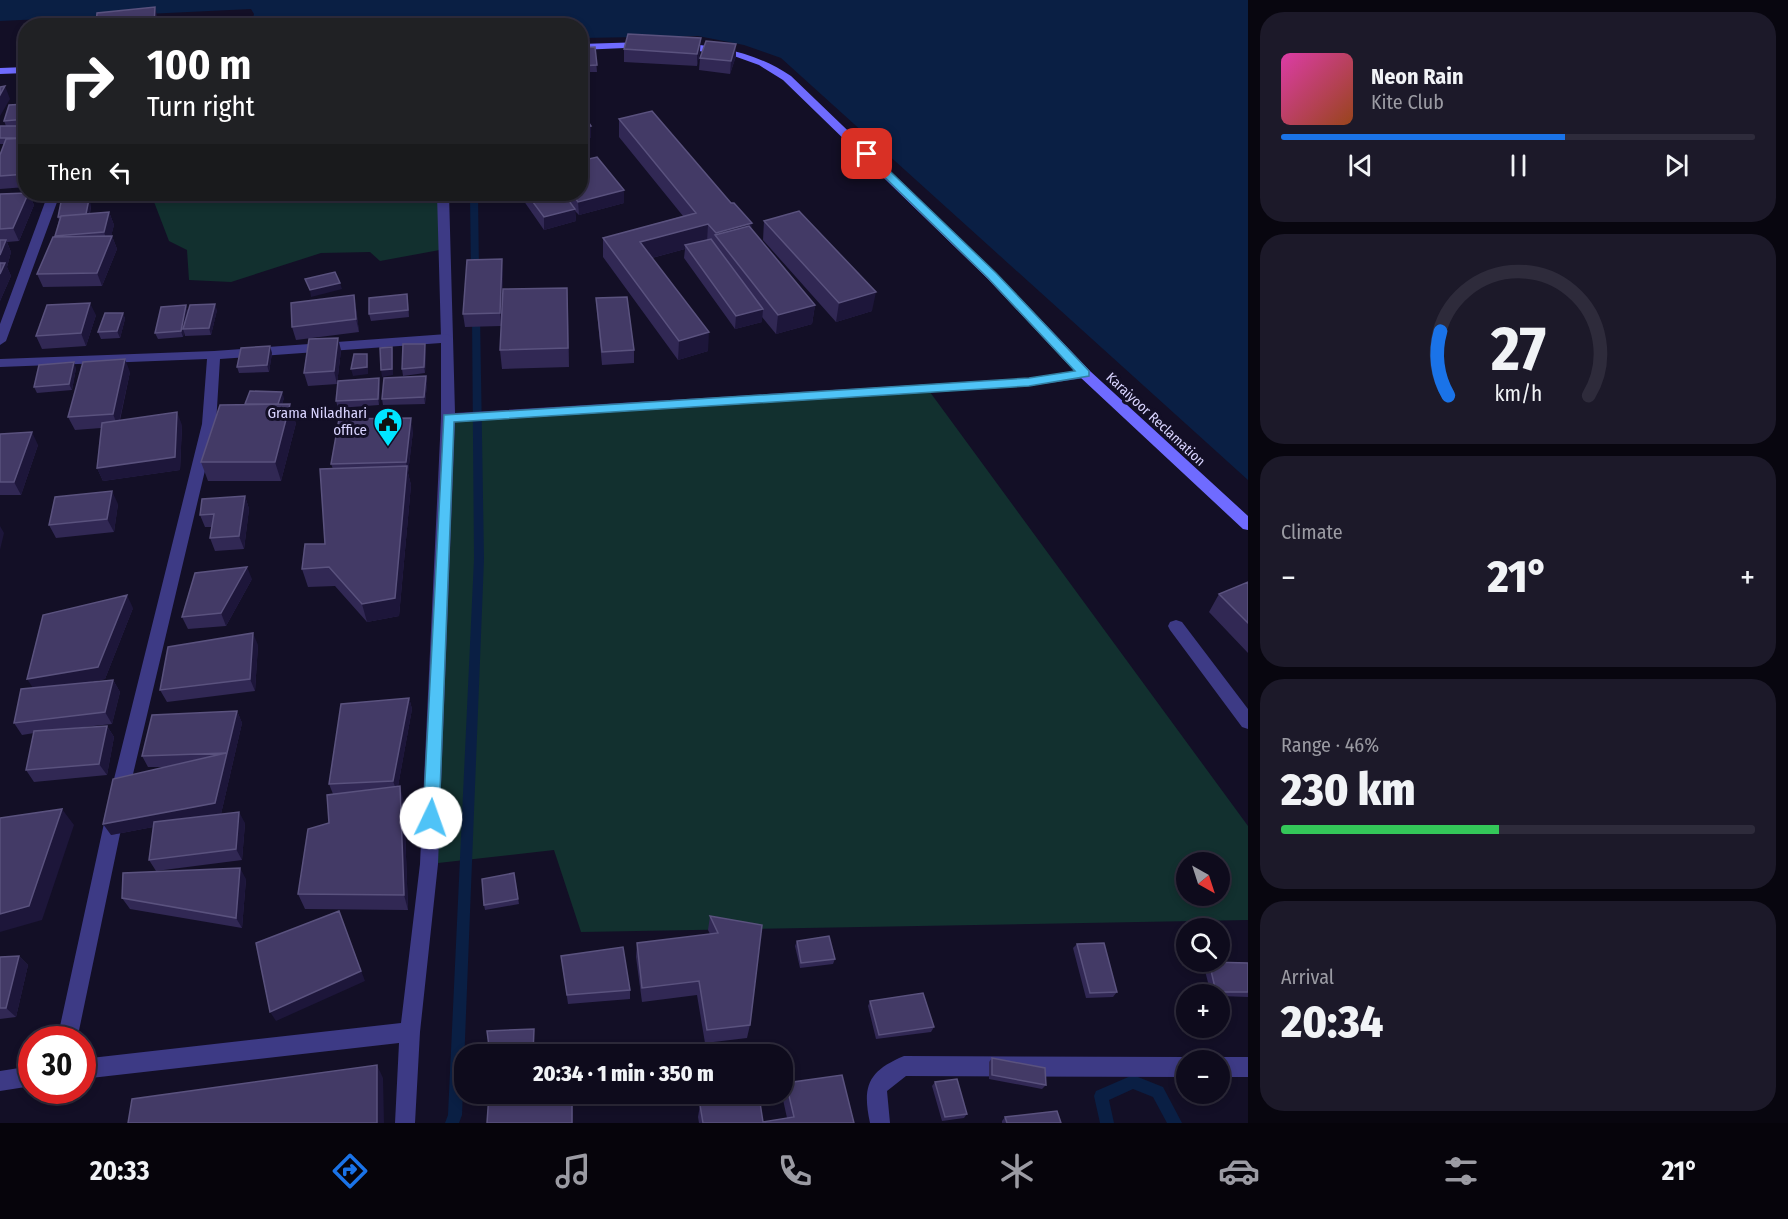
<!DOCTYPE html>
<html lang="en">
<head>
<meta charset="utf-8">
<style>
	body { margin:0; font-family:"Fira Sans Condensed",sans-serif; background:#1c1929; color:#f1f3f6; height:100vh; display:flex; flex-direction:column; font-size:22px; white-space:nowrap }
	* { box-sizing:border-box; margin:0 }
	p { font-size:20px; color:#9b9ba3 }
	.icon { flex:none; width:33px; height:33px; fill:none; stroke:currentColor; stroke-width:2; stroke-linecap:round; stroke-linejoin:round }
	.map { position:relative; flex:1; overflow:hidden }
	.panel { display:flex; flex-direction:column; gap:12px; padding:12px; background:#08060f; width:540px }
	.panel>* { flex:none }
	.hud { position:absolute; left:18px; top:18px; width:570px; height:183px; border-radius:24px; box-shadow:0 3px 9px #0003,0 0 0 2px #2e2b3b; background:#202124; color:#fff; overflow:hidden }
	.needle { width:39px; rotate:141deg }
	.tools { position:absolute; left:1176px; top:852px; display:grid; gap:12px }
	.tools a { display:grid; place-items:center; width:54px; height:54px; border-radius:50%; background:#0e0b1c; box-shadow:0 3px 9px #0003,0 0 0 2px #2e2b3b; font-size:30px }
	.speed { position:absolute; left:18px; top:1026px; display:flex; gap:12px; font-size:30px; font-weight:700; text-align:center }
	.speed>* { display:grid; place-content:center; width:78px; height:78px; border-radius:50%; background:#0e0b1c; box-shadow:0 3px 9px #0003,0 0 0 2px #2e2b3b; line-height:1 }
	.speed .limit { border:9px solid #d22; background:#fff; color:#111 }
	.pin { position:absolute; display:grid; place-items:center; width:51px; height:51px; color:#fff; margin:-26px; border-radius:12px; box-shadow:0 3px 9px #0006 }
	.me { position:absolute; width:66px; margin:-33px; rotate:3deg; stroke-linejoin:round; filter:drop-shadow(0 0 4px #0008) }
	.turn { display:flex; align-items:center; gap:21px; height:126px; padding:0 30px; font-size:27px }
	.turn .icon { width:78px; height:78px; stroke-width:2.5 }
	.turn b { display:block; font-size:42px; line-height:51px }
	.then { display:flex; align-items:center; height:57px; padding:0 30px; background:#0003; gap:12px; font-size:22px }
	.big { font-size:45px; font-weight:800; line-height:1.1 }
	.panel .widget { flex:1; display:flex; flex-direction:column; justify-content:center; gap:9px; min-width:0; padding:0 21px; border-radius:24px; background:#1c1929 }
	.panel .dial { align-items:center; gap:0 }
	.dial svg { height:156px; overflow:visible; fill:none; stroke:#2e2b3b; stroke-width:7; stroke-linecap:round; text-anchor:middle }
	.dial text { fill:#f1f3f6; stroke:none }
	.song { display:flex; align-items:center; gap:18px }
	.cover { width:72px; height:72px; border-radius:9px; background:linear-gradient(135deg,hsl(320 70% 55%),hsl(20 70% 35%)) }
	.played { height:6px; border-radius:3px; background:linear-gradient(90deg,#1a73e8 60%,#2e2b3b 60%) }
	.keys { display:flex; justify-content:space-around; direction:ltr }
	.heat { display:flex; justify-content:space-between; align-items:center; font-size:33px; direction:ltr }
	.charge { height:9px; border-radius:4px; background:linear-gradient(90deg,#34c759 46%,#2e2b3b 0) }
	.trip { position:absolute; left:454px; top:1044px; width:339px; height:60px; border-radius:24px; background:#0e0b1c; box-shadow:0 3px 9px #0003,0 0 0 2px #2e2b3b; font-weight:800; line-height:60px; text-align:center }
	.menu { display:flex; height:96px; justify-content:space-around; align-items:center; background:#06040b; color:#9b9ba3 }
	.menu .icon { width:42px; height:42px }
	.menu .active { color:#1a73e8 }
	.menu b { font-size:27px; color:#f1f3f6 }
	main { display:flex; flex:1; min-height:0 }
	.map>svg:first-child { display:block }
	.green { fill:#12302f; fill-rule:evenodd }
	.water { fill:#0a1f44 }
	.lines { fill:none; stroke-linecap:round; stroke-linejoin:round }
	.stream { fill:#0a1f44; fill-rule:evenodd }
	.service { fill:#3d3a85; fill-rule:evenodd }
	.minor { fill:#3d3a85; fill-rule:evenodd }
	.secondary { fill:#6f6bff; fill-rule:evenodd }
	.wall { fill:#312854 }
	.shaded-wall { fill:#1d163a }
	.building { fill:#433a66; stroke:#5a527e; stroke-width:1.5 }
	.route { fill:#4fc3f7; stroke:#337fa1; stroke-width:1.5 }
	.labels { text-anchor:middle; stroke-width:6; stroke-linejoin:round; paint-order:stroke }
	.far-street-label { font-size:14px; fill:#d9d4ff; stroke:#130f26 }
	.poi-label { font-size:15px; fill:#d9d4ff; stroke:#130f26; text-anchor:end }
</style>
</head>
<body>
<main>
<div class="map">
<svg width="1248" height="1123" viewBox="0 0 1248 1123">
	<rect width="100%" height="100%" fill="#130f26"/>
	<path class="green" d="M151 194H443L445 249 380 261 370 252 321 253 231 282 189 280 187 250 169 241Z
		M927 388 1248 826V920L581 932 554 850 429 864 448 418ZM1186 862H1220V896H1186Z"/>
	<path class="water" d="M0 0H1248V480L781 58 744 45 698 36 581 38 580 26 251 25 254 14 251 9 0 21Z"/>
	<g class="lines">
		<path class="stream" d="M470 194H478L479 272 475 275 471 272Z
			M476 311 480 314 484 559 462 1115 459 1123H445L448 1115 474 559 472 314Z
			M1133 1075 1163 1087 1182 1123H1167L1153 1097 1133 1089 1109 1100 1114 1123H1100L1094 1096 1096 1091Z"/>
		<path class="service" d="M437 194H449L453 338 447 342 441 338Z
			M1176 620 1182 622 1248 709V729L1242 727 1170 630 1168 626 1170 622Z"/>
		<path class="minor" d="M48 194H60L6 341 0 345V324Z
			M447 334 453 338 455 413 1029 378 1085 370 1092 374 1085 378 1029 386 455 422 438 864 420 1032 415 1123H395L399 1043 82 1079V1059L401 1023 420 864 441 418V343L220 359 216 424 129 791 77 1040H57L111 791 202 424 207 359 0 367V359L214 351Z
			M904 1056 1186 1057 1193 1060H1186V1077L906 1076 887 1091 890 1123H870C862 1086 868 1071 904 1056Z
			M1220 1057H1248V1077H1220V1060H1213Z
			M32 1066V1086L0 1091V1071Z"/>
		<path class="secondary" d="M644 42 649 45 647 47 580 50V44Z
			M680 43C720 46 757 53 791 76L996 273 1090 371 1248 516V530L1243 529 1080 377 988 279 783 80 759 65 734 56 677 48V44Z
			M26 67V73L0 74V68Z"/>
	</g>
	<path class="wall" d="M736 44V56L730 74 699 70 700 58Z
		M595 47 597 72H580V48Z
		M624 49 700 51 697 66 624 62Z
		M26 104V187L0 189V155L4 144H0V126H6L4 121Z
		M619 119 751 229 815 305 812 324 776 334 762 317V322L735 329 684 258 685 249 652 258 708 351 678 360 603 257V238L683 216 619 137Z
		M0 194H29L34 205 19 241 7 242 11 252 7 267 11 276 0 301Z
		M519 194H580L624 203 579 215 575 211 576 221 544 230Z
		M91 205 90 214 109 212 114 225 111 236H112L117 249 102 286 43 287 37 274 55 237V236L59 220 58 217Z
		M764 221 872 311 836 322 763 240Z
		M503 272 501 326 465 327 463 314Z
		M596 298 634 350V363L602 365 597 311Z
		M408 301 409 317 371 321 369 314Z
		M186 305 188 312 217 310 211 335 185 336 184 332 183 337 158 339 155 333Z
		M568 307 569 367 502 369 500 350Z
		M356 308 359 332 296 340 292 327Z
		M123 313 125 319 120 338 101 339 98 332Z
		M96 315 86 346 42 349 36 336Z
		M341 350 337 384 308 386 304 373Z
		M426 351 425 373 403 376 402 369Z
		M272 353 269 372 239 373 237 367Z
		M76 368 72 390 37 393 34 387Z
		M130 372 120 420 182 425 180 470 103 481 97 468 101 428 75 430 68 417Z
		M426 376 427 383 425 404 383 405 382 399Z
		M380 385 379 405 338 408 336 401Z
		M284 398 282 404 296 423 281 481H208L201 462 245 404Z
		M413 431 408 473 411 485 399 616 367 622 335 586 308 587 302 569 325 544 333 469 331 464Z
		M0 434 38 445 21 495H0Z
		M245 496 249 509 244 549 215 551 210 538 212 527H205L200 515Z
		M118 504 114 532 56 538 49 525Z
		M252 579 226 626 188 629 182 617Z
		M1248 582V653L1209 612 1219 594Z
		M133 608 105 679 82 683 113 680 120 692 112 724 75 728 107 726 114 737 107 775 34 782 26 770 34 733 22 735 14 723 33 688Z
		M258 645 255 691 167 702 160 690Z
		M409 698 412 709 398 786 404 802 408 910 305 909 298 894 329 823 333 794 329 784Z
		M237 711 242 723 221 814 215 815 245 823 242 860 156 871 149 860 153 827 111 835 168 767H148L142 756Z
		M514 873 519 904 485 910 484 905Z
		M246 879 242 928 130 909 122 898Z
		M710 916 762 925 750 1025 747 1038 705 1043 697 995 642 1002 636 957 637 943 710 934 708 930Z
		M797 941 835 959 833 964 800 968 795 946Z
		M1077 944 1117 992 1113 997 1086 998 1073 948Z
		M19 956 28 965 16 1017 0 1019V957Z
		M561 956 630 990V999L568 1004Z
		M1209 962 1248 963V997L1220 996V994H1211L1204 967Z
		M870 1001 934 1027 931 1032 876 1039 868 1006Z
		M992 1058 1046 1085 1042 1089 989 1079V1062Z
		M935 1082 967 1114 964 1118 942 1121 932 1086Z
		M786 1083 854 1123H699L698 1117 700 1105 763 1122 787 1118 782 1095Z
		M1005 1117 1061 1123H1002V1121Z"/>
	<path class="shaded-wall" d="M155 7 158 19V26H154Z
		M701 38 700 51 697 66V54Z
		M736 44V56L730 74 731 61Z
		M5 86 10 99 0 116V95Z
		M591 126V138L580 140V128Z
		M21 153 26 163V169L17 167Z
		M624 190V203L579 215 578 202Z
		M28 194H29L34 205 19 241 13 228Z
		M89 199 91 205 88 221 86 215Z
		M575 209 576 221 544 230V217Z
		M109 212 114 225 109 244 112 236 117 249 102 286 97 273 108 245 104 232Z
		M752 223 750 242 716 237V233Z
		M708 224 707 242 685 245V249L640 261V242Z
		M6 240 11 252 7 267 11 276 0 301V274L3 267 0 261V255Z
		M502 259 503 272 501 326 500 313Z
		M340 283 342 289 311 297 310 290Z
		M876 292 872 311 836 322 839 303Z
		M354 295 356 308 359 332 356 319Z
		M90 303 96 315 86 346 81 333Z
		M215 304 217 310 211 335 209 328Z
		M186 305 188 312 183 329 184 332 183 337 181 331Z
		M815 305 812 324 776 334 778 315Z
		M763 309 762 322 735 329 736 316Z
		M123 313 125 319 120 338 117 331Z
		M709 332 708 351 678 360 679 341Z
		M338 338 341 350 337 384 334 371Z
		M425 344 426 351 425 373 424 367Z
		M270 346 272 353 269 372 267 365Z
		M392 347 393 353V375L382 377 381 370Z
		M367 354 368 360V374L353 376 351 369Z
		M125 359 130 372 118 427 113 414Z
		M74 362 76 368 72 390 69 384Z
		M426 376 427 383 425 404 424 397Z
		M379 378 380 385 379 405 378 399Z
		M282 392 284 398 277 419 275 413Z
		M290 404 296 423 281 481 275 462Z
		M177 412 182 425 180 470 103 481 97 468Z
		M411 418 413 431 408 473 411 485 399 616 367 622 362 604 407 469 406 462Z
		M32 432 38 445 21 495 14 482Z
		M112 491 118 504 114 532 107 519Z
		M245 496 249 509 244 549 239 536Z
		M0 526 4 533 0 550Z
		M247 567 252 579 226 626 221 613Z
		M127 595 133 608 105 679 35 691 27 679Z
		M253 633 258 645 255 691 250 679Z
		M113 680 120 692 112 724 105 712Z
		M409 698 412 709 397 792 393 781Z
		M237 711 242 723 221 814 111 835 103 824 215 803Z
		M107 726 114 737 107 775 99 764Z
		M400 786 404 802 408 910 404 895Z
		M62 809 74 825 42 920 0 932V914Z
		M239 812 245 823 242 860 236 849Z
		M240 868 246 879 242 928 236 918Z
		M339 911 365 981 276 1021 270 1012Z
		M19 956 28 965 16 1017 6 1008Z
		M377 1065 383 1078 384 1123H377Z
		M572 1094H573V1123H572Z"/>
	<path class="building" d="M155 7 154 26H96L97 13Z
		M628 34 701 38 697 54 624 49Z
		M706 41 736 44 731 61 700 58Z
		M595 47 597 65 580 66V48Z
		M5 86 0 95V87Z
		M26 104V119L4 121 9 105Z
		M580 110 591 126 580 128Z
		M652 111 731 203H734L752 223 716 233 708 224 640 242 709 332 679 341 603 238 696 213 619 119Z
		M0 126H26V131L21 138H0Z
		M26 138V153H21L17 167H26V174L0 176V155L6 139Z
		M597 157 624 190 578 202 572 194H580V161Z
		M26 193V194H28L13 228 0 229V194Z
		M527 194H564L575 209 544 217Z
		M89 199 86 214 61 216 60 217H58L61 202Z
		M799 211 876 292 839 303 764 221Z
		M109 212 104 232 55 236 61 216Z
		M749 226 815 305 778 315 715 235Z
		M112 236 97 273 37 274 53 237Z
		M711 239 763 309 736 316 685 245Z
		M0 240H6L0 255Z
		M502 259 500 313 463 314 467 260Z
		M0 263H5L0 274Z
		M335 272 340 283 310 290 305 279Z
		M567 288 568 348 500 350 503 289Z
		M407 294 408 310 369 314V298Z
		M354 295 356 319 292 327 291 303Z
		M627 297 634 350 602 352 596 298Z
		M90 303 81 333 36 336 47 305Z
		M215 304 209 328 183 329 190 305Z
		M186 305 181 331 155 333 161 307Z
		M105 313H123L117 331 98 332Z
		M338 338 334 371 304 373 309 339Z
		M403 344H425L424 367 402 369Z
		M270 346 267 365 237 367 241 348Z
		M392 347V369L381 370 380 348Z
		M354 354H367V367L351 369Z
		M125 359 113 414 68 417 83 362Z
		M74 362 69 384 34 387 39 365Z
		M426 376 424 397 382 399 384 378Z
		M379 378 378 399 336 401 338 381Z
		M250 391 282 392 278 404H245Z
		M290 404 275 462H201L220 405Z
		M177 412 175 457 97 468 102 423Z
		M411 418 406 462 331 464 339 419Z
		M32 432 14 482H0V434Z
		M407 466 395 598 362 604 329 567 302 569 305 544H325L320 469Z
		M112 491 107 519 49 525 55 497Z
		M245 496 239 536 210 538 214 514 200 515 202 499Z
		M247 567 221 613 182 617 195 573Z
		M1248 582V623L1219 594Z
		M127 595 98 667 27 679 43 615Z
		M253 633 250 679 160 690 168 647Z
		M113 680 105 712 14 723 21 689Z
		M409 698 393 781 329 784 341 704Z
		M237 711 215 803 103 824 113 779 226 753 142 756 152 715Z
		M107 726 99 764 26 770 34 731Z
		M400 786 404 895 298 894 308 829 329 823 327 795Z
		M62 809 29 906 0 914V818Z
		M239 812 236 849 149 860 154 822Z
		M240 868 236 918 122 898 123 873Z
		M514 873 518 899 484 905 482 879Z
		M339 911 361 971 270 1012 256 943Z
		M710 916 762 925 750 1025 707 1030 699 981 642 988 637 943 718 933Z
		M829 936 835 959 801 963 797 941Z
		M1104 943 1117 992 1090 993 1077 944Z
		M623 947 630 990 567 995 561 956Z
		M19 956 6 1008H0V957Z
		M1209 962 1248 963V992H1216Z
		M923 993 934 1027 879 1035 870 1001Z
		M534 1029 533 1054H490L487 1031Z
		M992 1058 1045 1068 1046 1085 992 1075Z
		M377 1065V1123H128L132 1099Z
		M842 1075 854 1123H703L700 1105 759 1096 763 1122 794 1117 786 1083Z
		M957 1079 967 1114 945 1117 935 1082Z
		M489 1094H572V1123H487Z
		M1057 1111 1061 1123H1007L1005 1117Z"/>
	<path class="route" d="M863 152H870L996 273 1089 371V376L1029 386 454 422 439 818 437 823 431 825 425 823 423 818 444 415 1029 378 1075 371 988 278 863 156Z"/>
	<defs>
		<g id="civic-pin" transform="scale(1.5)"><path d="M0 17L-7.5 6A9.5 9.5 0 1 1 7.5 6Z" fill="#00e5ff" stroke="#130f26"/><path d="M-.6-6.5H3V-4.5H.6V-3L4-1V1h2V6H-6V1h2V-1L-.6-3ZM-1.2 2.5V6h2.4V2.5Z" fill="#111"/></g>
	</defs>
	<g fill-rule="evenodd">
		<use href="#civic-pin" x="388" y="422"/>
	</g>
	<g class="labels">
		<g class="far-street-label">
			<text transform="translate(1156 419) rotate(43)" y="5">Karaiyoor Reclamation</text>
		</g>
		<g class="poi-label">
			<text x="367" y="418">Grama Niladhari<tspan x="367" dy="17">office</tspan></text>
		</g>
	</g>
</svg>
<div class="tools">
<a><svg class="needle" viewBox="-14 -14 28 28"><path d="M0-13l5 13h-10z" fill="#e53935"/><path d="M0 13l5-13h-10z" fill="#9b9ba3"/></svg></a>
<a><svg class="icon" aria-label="search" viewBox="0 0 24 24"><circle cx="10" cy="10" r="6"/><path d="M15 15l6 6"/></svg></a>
<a>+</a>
<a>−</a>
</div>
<div class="speed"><div class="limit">30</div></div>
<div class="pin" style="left:867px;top:154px;background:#d93025"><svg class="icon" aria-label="arrive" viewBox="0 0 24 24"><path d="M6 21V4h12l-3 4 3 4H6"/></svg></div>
<svg class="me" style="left:431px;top:818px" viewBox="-20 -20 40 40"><circle r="19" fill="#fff"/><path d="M0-13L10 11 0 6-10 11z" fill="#4fc3f7"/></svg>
<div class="trip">20:34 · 1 min · 350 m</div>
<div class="hud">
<div class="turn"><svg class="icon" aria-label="right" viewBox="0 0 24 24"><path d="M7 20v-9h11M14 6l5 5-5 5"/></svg><div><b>100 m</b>Turn right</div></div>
<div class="then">Then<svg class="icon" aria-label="left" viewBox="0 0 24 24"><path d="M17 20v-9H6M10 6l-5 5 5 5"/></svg></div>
</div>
</div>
<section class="panel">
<div class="widget">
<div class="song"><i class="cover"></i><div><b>Neon Rain</b><p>Kite Club</p></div></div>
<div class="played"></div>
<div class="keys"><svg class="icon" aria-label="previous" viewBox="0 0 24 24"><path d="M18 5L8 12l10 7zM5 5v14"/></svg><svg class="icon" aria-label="pause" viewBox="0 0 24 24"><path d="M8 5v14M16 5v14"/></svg><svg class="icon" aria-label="next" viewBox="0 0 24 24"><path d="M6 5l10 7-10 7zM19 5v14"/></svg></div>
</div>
<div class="widget dial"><svg viewBox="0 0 100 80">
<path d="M14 69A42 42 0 1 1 86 69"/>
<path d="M14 69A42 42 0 0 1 10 36" stroke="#1a73e8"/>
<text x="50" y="56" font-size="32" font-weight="700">27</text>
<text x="50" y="72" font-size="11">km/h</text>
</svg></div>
<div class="widget"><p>Climate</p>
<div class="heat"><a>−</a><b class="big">21°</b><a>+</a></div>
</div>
<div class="widget"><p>Range · 46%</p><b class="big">230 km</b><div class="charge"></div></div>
<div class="widget"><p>Arrival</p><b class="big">20:34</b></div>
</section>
</main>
<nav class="menu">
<b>20:33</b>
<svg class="icon active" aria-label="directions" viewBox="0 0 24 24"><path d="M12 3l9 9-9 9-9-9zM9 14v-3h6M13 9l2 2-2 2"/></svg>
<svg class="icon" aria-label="music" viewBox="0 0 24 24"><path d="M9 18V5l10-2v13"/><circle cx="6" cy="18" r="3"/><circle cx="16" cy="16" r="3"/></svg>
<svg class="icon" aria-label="phone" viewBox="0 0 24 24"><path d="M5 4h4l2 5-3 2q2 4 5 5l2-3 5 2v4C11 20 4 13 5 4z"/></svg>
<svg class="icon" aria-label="climate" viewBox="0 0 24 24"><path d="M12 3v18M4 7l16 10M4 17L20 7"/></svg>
<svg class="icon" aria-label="car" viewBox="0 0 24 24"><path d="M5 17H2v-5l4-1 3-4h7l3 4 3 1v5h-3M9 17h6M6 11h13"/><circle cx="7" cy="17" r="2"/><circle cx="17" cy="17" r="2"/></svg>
<svg class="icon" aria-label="filters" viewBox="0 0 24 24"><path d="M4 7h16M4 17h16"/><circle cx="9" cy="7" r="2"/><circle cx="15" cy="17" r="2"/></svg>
<b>21°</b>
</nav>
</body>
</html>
